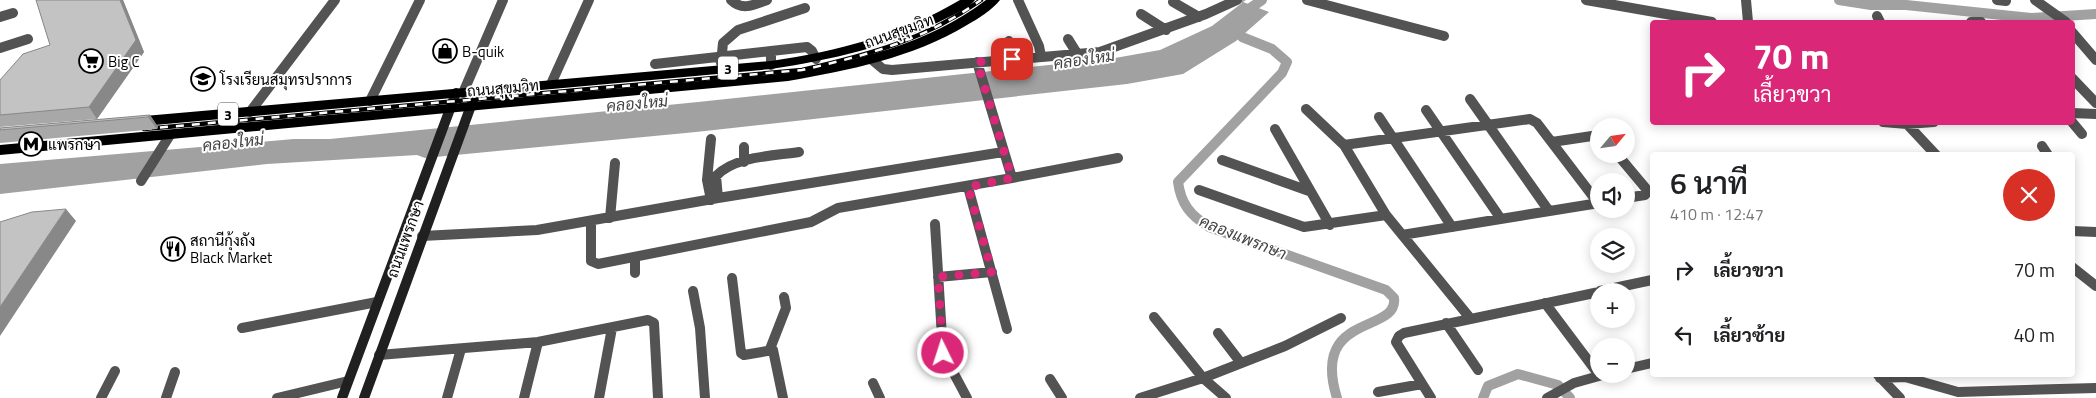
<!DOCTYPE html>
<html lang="th">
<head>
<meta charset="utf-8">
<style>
	:root { --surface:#fff; --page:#f2f2f2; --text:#202124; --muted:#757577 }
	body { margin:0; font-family:"Titillium Web",Sarabun,sans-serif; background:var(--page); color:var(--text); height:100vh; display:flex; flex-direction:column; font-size:19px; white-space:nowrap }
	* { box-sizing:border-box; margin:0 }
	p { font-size:16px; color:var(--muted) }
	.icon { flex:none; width:28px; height:28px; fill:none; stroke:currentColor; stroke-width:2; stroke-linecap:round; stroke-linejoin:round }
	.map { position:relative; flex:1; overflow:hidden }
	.panel { position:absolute; left:1650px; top:152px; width:425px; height:225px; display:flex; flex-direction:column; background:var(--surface); border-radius:5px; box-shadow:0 2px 12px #0003 }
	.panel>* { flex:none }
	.banner { position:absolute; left:1650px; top:20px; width:425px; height:105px; border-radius:5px; box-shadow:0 2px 12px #0003; background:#db2777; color:#fff; overflow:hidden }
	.needle { width:32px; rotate:61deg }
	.buttons { position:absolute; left:1590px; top:118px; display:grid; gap:10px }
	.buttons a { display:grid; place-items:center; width:45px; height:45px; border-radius:50%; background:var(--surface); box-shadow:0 2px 12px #0003; font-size:25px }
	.pin { position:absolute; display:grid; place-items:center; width:42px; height:42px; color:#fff; margin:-21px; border-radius:10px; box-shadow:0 2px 8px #0006 }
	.me { position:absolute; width:55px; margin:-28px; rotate:356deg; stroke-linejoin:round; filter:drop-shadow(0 0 4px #0008) }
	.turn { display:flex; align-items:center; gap:18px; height:105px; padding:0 20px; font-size:22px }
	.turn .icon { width:65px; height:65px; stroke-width:2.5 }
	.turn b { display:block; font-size:35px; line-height:42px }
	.round { display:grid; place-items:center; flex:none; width:52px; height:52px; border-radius:26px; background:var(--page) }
	.headline { display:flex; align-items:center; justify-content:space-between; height:85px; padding:0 20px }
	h1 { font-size:30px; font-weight:600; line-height:38px }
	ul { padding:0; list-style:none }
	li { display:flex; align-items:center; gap:15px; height:65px; padding:0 20px }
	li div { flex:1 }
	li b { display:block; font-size:19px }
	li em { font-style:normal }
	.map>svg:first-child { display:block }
	.water { fill:#a1a1a1 }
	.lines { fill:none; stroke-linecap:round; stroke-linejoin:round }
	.canal { stroke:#a1a1a1; stroke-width:10 }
	.street { stroke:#535353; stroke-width:10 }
	.secondary { stroke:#202020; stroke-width:10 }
	.highway { fill:#000; fill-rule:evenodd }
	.rail-casing { stroke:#000; stroke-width:4.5 }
	.rail { stroke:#fff; stroke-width:2.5; stroke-dasharray:8; stroke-linecap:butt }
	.wall { fill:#a8a8a8 }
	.shaded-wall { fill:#888 }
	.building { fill:#c3c3c3; stroke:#888 }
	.route { stroke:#db2777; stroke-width:9; stroke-dasharray:0 16.2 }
	.labels { text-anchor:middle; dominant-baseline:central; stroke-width:4; stroke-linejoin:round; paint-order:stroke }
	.shield { fill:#fff; stroke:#4c4c4c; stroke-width:1 }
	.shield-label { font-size:14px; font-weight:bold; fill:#000 }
	.street-label { font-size:15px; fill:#000; stroke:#fff }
	.poi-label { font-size:15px; fill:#000; stroke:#fff; text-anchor:start }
	.water-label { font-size:16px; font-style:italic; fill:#424242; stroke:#fff }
</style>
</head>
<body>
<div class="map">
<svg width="2096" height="398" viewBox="0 0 2096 398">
	<rect width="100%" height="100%" fill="#fff"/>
	<!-- water -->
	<path class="water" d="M 1236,0 L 1246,0 L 1243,2 L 1269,12 L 1236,41 L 1183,74 L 1127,84 L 696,132 L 425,158 L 417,155 L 267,164 L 0,194 L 0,164 L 294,139 L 330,139 L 698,102 L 1115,58 L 1160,50 L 1212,26 L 1242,3 Z"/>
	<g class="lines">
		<!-- canal -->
		<path class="canal" d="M 1839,0 L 1871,5 L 1906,5 L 2031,18 L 2096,14
			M 1243,13 L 1262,0
			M 1242,37 L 1272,49 L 1287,62 L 1282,73 L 1178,182 C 1181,204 1190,215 1209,227 L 1386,290 L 1394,298 C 1399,334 1310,312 1337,398
			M 1483,398 L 1488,386 L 1518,374 L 1558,385 L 1570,398"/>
		<!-- street -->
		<path class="street" d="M 731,0 C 742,11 754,5 767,0
			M 1018,0 L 1039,46 L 1041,56
			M 1307,0 L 1444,36
			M 1586,0 L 1712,22
			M 1746,0 L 1748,22
			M 1997,0 L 2006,1
			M 2035,0 L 2066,22
			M 1173,2 L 1199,17
			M 1141,14 L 1166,30
			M 1877,16 L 1880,22
			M 0,17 L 13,13
			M 1971,22 L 1981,22
			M 2072,32 L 2096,60
			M 1068,39 L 1078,55
			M 1009,41 L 1012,59
			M 0,48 L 28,39
			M 771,51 L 807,47 L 812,51 L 816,59
			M 871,59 L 883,69 L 892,70 L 1100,52 L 1206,14 L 1237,0
			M 721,63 L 723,43 L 738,30 L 805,8
			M 655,64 L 771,51 L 771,65
			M 2072,78 L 2096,103
			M 551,84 L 589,0
			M 463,93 L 503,0
			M 1470,99 L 1549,211
			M 370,101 L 420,0
			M 1306,109 L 1344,145 L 1386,215 L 1470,318
			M 1426,110 L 1501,219
			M 250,112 L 335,0
			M 2072,113 L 2096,114
			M 1379,117 L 1452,227
			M 1883,122 L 1907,124 L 1934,122
			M 2072,122 L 2082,134
			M 1907,124 L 1936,155
			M 1275,129 L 1330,225
			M 711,139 L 707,180 L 711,200
			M 1552,142 L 1592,136 L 1599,137
			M 1344,145 L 1530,119 L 1537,123 L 1598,203
			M 2042,146 L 2048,155
			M 744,147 L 744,162
			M 1617,154 L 1648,191 L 1645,195 L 1626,198
			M 1222,160 L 1309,191
			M 1012,178 L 1118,158
			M 141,181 L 170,135
			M 968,187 L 1007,329
			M 1199,190 L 1304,227 L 1386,215
			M 718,198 L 716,176 C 735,156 773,156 799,152
			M 610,218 L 615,163
			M 591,221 L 591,261 L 598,264 L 811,222 L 838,208 L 1012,178 L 977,62
			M 935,224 L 943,353 L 967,398
			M 2072,231 L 2096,232
			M 1402,235 L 1599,203
			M 422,236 L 537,230 L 718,198 L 1003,152
			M 635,257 L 635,273
			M 2072,267 L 2096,286
			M 938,277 L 992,272
			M 732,278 L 741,353 L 744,355 L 773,350 L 783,398
			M 693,291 L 700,328 L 705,398
			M 1600,291 L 1652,280
			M 1545,303 L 1599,375
			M 1154,317 L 1203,378 L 1226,398
			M 1446,323 L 1478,370
			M 242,328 L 377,302
			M 1218,333 L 1241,363
			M 770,349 L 786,308 L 784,297
			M 379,355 L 538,342 L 648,320 L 654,323 L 658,398
			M 1626,369 L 1652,363
			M 1878,375 L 1900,398
			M 1880,378 L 1905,377 L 1958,392 L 2096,388
			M 1050,379 L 1062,398
			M 873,383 L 880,398
			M 1378,392 L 1422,384
			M 101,398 L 115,371
			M 166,398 L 175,372
			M 277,398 L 348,381
			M 447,398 L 461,349
			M 524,398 L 538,342
			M 599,398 L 612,328
			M 1140,398 L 1203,378 L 1285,346 L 1341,318
			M 1431,398 L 1396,342 L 1399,336 L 1404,333 L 1599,292
			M 1547,398 L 1574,383 L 1606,374"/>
		<!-- secondary -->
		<path class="secondary" d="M 342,398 L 456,93
			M 364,398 L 476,92"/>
		<!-- highway -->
		<path class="highway" d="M 960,0 L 975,0 C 968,9 953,15 943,20 C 889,47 830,60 771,69 L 133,127 L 128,125 L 126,122 L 128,119 L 133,117 L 771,61 C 838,51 901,35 960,0 Z
			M 986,0 L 1000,0 C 992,10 978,19 967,25 C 912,58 850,70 788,81 L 0,155 L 0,145 L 788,73 C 859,60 928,44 986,0 Z"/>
		<!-- rail casing -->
		<g class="rail-casing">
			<path id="rail" d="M 144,129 L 802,70 C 868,55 925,40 981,0"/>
		</g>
		<!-- rail -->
		<use href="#rail" class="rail"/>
	</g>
	<!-- wall -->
	<path class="wall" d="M 36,0 L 123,0 L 144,52 L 97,119 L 0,127 L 0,80 L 50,45 Z
		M 150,115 L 158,127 L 157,129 L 0,143 L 0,128 Z"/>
	<!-- shaded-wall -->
	<path class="shaded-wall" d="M 120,0 L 123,0 L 144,52 L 97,119 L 89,107 Z
		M 150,115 L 158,127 L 157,129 L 148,117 Z
		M 66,209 L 76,221 L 0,336 L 0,307 Z"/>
	<!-- building -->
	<path class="building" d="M 36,0 L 120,0 L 136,40 L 89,107 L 0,115 L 0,80 L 23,54 L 50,45 Z
		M 150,115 L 148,117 L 0,130 L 0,128 Z
		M 66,209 L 0,307 L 0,222 L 32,212 Z"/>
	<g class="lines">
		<!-- route -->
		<path class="route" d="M 943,353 L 938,277 L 992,272 L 968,187 L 1012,178 L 977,62 L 1012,59"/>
	</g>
	<!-- icons -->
	<defs>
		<g id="shop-ring" transform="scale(1.25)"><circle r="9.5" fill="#fff" stroke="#000" stroke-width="1.5"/><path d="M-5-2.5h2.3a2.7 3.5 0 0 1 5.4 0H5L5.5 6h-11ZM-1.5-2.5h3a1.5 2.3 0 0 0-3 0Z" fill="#000"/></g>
		<g id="supermarket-ring" transform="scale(1.25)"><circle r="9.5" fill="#fff" stroke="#000" stroke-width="1.5"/><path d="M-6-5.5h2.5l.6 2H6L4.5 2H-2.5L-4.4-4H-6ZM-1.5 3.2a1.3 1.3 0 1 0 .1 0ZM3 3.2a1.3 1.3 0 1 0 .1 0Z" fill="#000"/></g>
		<g id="school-ring" transform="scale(1.25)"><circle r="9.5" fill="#fff" stroke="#000" stroke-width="1.5"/><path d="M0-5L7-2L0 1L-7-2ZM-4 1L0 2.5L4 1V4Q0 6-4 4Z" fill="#000"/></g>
		<g id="metro-ring" transform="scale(1.25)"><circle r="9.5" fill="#fff" stroke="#000" stroke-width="1.5"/><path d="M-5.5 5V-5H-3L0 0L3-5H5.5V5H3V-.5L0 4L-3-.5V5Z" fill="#000"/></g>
		<g id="restaurant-ring" transform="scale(1.25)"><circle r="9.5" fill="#fff" stroke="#000" stroke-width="1.5"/><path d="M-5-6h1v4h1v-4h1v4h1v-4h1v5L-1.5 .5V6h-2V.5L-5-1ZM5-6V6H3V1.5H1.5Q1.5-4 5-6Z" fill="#000"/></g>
	</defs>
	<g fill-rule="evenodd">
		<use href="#shop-ring" x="445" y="51"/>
		<use href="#supermarket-ring" x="91" y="61"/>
		<use href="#school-ring" x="203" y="79"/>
		<use href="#metro-ring" x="31" y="144"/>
		<use href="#restaurant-ring" x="173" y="249"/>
	</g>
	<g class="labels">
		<!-- shield labels -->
		<g class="shield">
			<rect x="718" y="56.5" width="20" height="23" rx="4"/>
			<rect x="218" y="102.5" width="20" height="23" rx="4"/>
		</g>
		<g class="shield-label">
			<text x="728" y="68">3</text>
			<text x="228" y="114">3</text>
		</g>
		<!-- street labels -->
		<g class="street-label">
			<text transform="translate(899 31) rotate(-20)">ถนนสุขุมวิท</text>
			<text transform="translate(503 88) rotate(-5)">ถนนสุขุมวิท</text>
			<text transform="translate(405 239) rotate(-70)">ถนนแพรกษา</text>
		</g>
		<!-- poi labels -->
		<g class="poi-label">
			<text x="462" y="51">B-quik</text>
			<text x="108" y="61">Big C</text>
			<text x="220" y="79">โรงเรียนสมุทรปราการ</text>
			<text x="48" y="144">แพรกษา</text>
			<text x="190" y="240">สถานีกุ้งถัง<tspan x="190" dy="17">Black Market</tspan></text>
		</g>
		<!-- water labels -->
		<g class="water-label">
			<text transform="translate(1084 59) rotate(-8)">คลองใหม่</text>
			<text transform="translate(637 103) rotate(-5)">คลองใหม่</text>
			<text transform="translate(233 142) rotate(-6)">คลองใหม่</text>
			<text transform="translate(1243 237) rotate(22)">คลองแพรกษา</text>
		</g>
	</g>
</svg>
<div class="buttons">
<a><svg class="needle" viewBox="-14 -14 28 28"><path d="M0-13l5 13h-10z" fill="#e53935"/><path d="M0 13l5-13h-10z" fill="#757577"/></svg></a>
<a><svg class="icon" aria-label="sound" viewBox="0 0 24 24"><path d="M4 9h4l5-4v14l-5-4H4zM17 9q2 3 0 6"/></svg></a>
<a><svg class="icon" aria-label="layers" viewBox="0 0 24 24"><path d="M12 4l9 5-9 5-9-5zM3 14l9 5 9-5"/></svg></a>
<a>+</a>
<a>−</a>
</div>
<div class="pin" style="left:1012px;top:59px;background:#d93025"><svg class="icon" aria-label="arrive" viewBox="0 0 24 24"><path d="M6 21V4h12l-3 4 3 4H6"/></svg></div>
<svg class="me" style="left:943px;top:353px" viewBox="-20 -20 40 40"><circle r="17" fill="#db2777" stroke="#fff" stroke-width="3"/><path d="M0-11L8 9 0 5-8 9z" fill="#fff"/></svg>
<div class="banner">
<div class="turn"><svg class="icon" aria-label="right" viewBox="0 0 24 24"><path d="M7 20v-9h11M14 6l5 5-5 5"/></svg><div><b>70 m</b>เลี้ยวขวา</div></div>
</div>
<section class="panel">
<div class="headline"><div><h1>6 นาที</h1><p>410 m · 12:47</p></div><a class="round" style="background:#d93025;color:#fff"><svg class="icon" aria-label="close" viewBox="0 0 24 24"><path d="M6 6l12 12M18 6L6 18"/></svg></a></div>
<ul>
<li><svg class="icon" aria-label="right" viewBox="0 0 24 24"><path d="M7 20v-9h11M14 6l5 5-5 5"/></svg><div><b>เลี้ยวขวา</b></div><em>70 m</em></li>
<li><svg class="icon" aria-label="left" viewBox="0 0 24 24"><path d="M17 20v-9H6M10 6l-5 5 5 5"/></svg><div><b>เลี้ยวซ้าย</b></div><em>40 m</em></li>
</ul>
</section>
</div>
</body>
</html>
